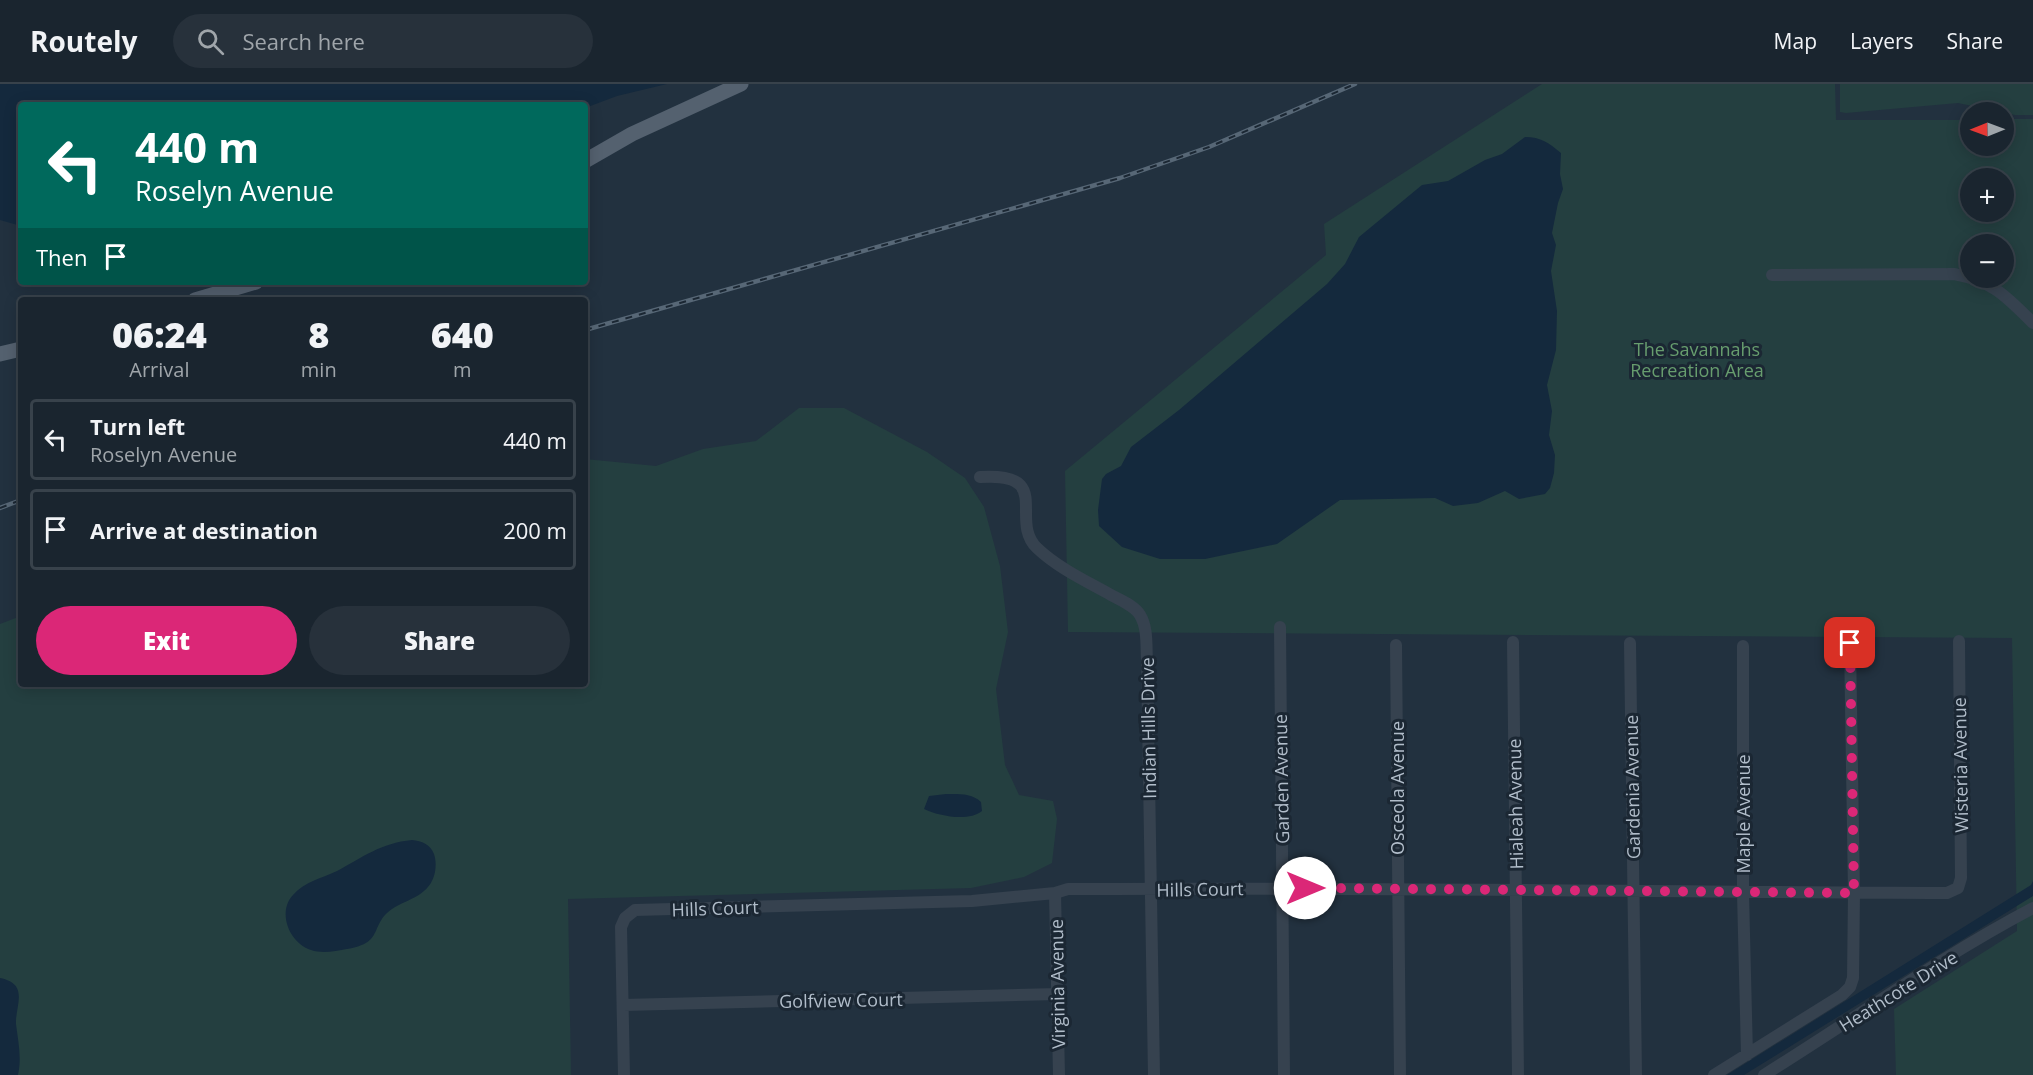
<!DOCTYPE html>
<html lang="en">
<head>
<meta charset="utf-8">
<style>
	:root { --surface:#1a252f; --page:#27313b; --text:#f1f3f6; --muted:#9fa5aa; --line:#38424b; --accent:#db2777 }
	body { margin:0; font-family:"Open Sans",sans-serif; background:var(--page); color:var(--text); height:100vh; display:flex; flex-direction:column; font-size:22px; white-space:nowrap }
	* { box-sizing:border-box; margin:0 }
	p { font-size:20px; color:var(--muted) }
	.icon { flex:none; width:33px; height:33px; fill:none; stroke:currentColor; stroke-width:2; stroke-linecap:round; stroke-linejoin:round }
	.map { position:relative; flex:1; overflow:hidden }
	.details { position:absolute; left:18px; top:213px; width:570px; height:390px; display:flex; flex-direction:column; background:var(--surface); border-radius:6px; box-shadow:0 3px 15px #0003,0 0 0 2px var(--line) }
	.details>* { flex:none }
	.hud { position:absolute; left:18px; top:18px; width:570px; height:183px; border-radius:6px; box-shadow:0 3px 15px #0003,0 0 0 2px var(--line); background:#00695c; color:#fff; overflow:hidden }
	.needle { width:39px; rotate:269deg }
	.fabs { position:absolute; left:1960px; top:18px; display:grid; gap:12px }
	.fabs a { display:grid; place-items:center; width:54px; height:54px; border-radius:50%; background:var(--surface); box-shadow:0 3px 15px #0003,0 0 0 2px var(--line); font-size:30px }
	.pin { position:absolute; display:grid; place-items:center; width:51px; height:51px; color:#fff; margin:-26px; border-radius:12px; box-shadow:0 3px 9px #0006 }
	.me { position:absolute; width:66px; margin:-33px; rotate:90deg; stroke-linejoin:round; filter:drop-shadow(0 0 4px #0008) }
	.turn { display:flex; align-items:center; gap:21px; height:126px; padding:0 18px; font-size:27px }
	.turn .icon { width:78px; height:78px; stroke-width:2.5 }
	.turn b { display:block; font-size:42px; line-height:51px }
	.then { display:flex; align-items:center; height:57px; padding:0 18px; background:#0003; gap:12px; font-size:22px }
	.eta { display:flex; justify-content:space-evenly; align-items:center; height:102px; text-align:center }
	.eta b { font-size:36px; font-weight:800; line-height:42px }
	.primary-button { display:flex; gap:12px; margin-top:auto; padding:12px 18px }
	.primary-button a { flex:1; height:69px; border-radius:36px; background:var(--accent); color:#fff; font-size:24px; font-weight:800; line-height:69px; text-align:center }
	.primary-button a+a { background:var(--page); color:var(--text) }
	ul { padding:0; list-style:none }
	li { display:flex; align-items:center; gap:18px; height:81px; margin:0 12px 9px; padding:0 6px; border:3px solid var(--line); border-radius:6px }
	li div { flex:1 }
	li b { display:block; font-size:22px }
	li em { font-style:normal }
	header { display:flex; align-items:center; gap:36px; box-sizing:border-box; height:84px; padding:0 30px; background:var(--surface); border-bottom:2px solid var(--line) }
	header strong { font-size:28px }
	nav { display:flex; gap:33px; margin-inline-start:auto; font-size:21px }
	.search { width:420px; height:54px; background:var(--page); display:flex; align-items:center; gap:15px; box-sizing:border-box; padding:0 21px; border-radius:33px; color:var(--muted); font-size:22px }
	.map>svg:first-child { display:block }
	.green { fill:#243f40; fill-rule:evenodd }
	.water { fill:#14293d }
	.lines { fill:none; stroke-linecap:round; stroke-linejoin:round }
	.minor { stroke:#36424f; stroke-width:12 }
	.major { stroke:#54616f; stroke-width:15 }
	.rail-casing { stroke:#576776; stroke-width:4.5 }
	.rail { stroke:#1b2733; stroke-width:2; stroke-dasharray:7; stroke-linecap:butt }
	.route { stroke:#db2777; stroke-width:10; stroke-dasharray:0 18 }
	.labels { text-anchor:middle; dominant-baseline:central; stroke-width:6; stroke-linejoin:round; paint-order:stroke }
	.park-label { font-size:18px; fill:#679d6e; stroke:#1b2733 }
	.street-label { font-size:18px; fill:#b1bdca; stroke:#1b2733 }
</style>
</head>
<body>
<header>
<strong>Routely</strong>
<div class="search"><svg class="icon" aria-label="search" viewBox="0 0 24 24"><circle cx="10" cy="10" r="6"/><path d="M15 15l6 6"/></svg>Search here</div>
<nav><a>Map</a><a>Layers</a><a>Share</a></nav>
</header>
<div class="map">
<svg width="2033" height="991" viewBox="0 0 2033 991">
	<rect width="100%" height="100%" fill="#22313f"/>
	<!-- green -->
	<path class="green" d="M 1542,0 L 1835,0 L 1836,36 L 1971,36 L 1971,62 L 2004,62 L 2004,35 L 2033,35 L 2033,991 L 1896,991 L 1894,925 L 2017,847 L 2012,554 L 1068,548 L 1065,387 L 1326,171 L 1324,140 ZM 1971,94 L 2004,94 L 2004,128 L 1971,128 ZM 1971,160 L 2004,160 L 2004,194 L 1971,194 Z
		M 1840,0 L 2033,0 L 2033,31 L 2015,31 L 1958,19 L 1846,29 L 1840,28 Z
		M 799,324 L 844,324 L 927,368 L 965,394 L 984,423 L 1000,482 L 1008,548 L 996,605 L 1005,681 L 1019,711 L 1053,717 L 1057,735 L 1052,779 L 1024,793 L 971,804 L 568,815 L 571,991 L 0,991 L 0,540 L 21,532 L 21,600 L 585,600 L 585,375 L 656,382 L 703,365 L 756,357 Z"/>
	<!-- water -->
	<path class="water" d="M 0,0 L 667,0 L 617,12 L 585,24 L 585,21 L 21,21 L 21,142 L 0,136 Z
		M 1525,53 C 1541,53 1549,59 1561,69 L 1560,90 L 1563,105 L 1558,119 L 1552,149 L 1556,161 L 1551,187 L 1557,227 L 1556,266 L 1547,301 L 1552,327 L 1549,351 L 1555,371 L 1554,389 L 1550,404 L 1545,410 L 1519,415 L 1505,407 L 1478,419 L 1453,422 L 1435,414 L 1340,416 L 1277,460 L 1205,475 L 1160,475 L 1122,463 L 1099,442 L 1098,426 L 1102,395 L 1106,390 L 1121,382 L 1131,363 L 1179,326 L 1327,200 L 1345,180 L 1359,153 L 1422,101 L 1448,97 L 1485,76 L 1502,70 Z
		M 946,710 C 958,710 972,709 981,718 L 982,727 C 969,738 938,732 924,725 L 929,712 Z
		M 412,756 C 422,757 430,760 434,770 C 436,776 436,782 435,788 C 430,812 409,814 392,825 C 369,841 385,859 347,865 C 336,867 322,870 311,866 C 289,859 277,828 293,811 C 304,798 322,794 337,787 C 363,773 381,759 412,756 Z
		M 2033,797 L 2033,812 L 1744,991 L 1727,991 L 2031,801 Z
		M 0,894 C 30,900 15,922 16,940 C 18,957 22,973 18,991 L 0,991 Z"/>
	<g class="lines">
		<!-- minor -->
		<path class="minor" d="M 1772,191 L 1954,190 C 1993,197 2006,212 2033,239
			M 980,393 C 1055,388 1008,436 1037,464 C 1058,484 1086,497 1111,511 C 1120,516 1135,522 1140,531 C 1148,544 1146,562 1147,576 L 1154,991
			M 1280,543 L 1284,991
			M 1513,558 L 1518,991
			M 1630,559 L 1636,991
			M 1396,561 L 1400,991
			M 1743,562 L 1743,809 L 1747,971
			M 1055,809 L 1059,991
			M 623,921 L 1058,910
			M 624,991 L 621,843 L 625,834 L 635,826 L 972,817 L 1055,809 L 1068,805 C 1361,803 1654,808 1947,809 L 1958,804 L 1961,794 L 1959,557
			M 1714,991 L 1842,911 L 1850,903 L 1853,894 L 1854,809 L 1850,559
			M 1764,991 C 1854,935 1940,873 2033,824"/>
		<!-- major -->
		<path class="major" d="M 585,77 L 632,50 L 741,0
			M 195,216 L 256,198
			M 0,270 L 21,265"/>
		<!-- rail casing -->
		<g class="rail-casing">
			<path id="rail" d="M 585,246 L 1120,94 L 1209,63 L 1355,0
				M 0,424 L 21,416"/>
		</g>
		<!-- rail -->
		<use href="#rail" class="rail"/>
	</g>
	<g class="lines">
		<!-- route -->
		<path class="route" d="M 1305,804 L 1854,809 L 1850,559"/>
	</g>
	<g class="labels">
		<!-- park labels -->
		<g class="park-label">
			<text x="1697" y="265">The Savannahs<tspan x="1697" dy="21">Recreation Area</tspan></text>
		</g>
		<!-- street labels -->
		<g class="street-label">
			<text transform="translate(1148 644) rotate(-91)">Indian Hills Drive</text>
			<text transform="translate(1960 681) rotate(-91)">Wisteria Avenue</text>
			<text transform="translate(1281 695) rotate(-91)">Garden Avenue</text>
			<text transform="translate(1632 703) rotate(-91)">Gardenia Avenue</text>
			<text transform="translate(1397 704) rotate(-90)">Osceola Avenue</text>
			<text transform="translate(1515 720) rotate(-91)">Hialeah Avenue</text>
			<text transform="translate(1743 730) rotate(-90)">Maple Avenue</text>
			<text transform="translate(1200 805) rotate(-1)">Hills Court</text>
			<text transform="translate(715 824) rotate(-2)">Hills Court</text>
			<text transform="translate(1057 900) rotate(-91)">Virginia Avenue</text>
			<text transform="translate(1898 907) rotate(-32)">Heathcote Drive</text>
			<text transform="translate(841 916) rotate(-1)">Golfview Court</text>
		</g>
	</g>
</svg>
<div class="fabs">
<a><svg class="needle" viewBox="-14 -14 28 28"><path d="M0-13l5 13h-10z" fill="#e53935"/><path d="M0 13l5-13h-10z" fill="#9fa5aa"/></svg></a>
<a>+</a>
<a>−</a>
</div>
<div class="pin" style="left:1850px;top:559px;background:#d93025"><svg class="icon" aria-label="arrive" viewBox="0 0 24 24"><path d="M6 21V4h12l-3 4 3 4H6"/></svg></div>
<svg class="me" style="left:1305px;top:804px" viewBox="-20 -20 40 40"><circle r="19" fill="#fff"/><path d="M0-13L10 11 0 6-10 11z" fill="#db2777"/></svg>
<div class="hud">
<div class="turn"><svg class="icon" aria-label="left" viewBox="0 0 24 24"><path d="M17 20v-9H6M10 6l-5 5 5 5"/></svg><div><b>440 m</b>Roselyn Avenue</div></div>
<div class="then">Then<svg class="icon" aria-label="arrive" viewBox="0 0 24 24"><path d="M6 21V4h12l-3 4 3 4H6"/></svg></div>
</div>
<section class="details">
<div class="eta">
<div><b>06:24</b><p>Arrival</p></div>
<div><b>8</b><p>min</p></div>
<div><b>640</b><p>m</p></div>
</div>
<ul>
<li><svg class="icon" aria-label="left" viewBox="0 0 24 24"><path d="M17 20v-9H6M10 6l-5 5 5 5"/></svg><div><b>Turn left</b><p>Roselyn Avenue</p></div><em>440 m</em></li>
<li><svg class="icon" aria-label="arrive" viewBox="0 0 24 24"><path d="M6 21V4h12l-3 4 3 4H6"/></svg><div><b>Arrive at destination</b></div><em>200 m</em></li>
</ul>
<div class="primary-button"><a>Exit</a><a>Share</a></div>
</section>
</div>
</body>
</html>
